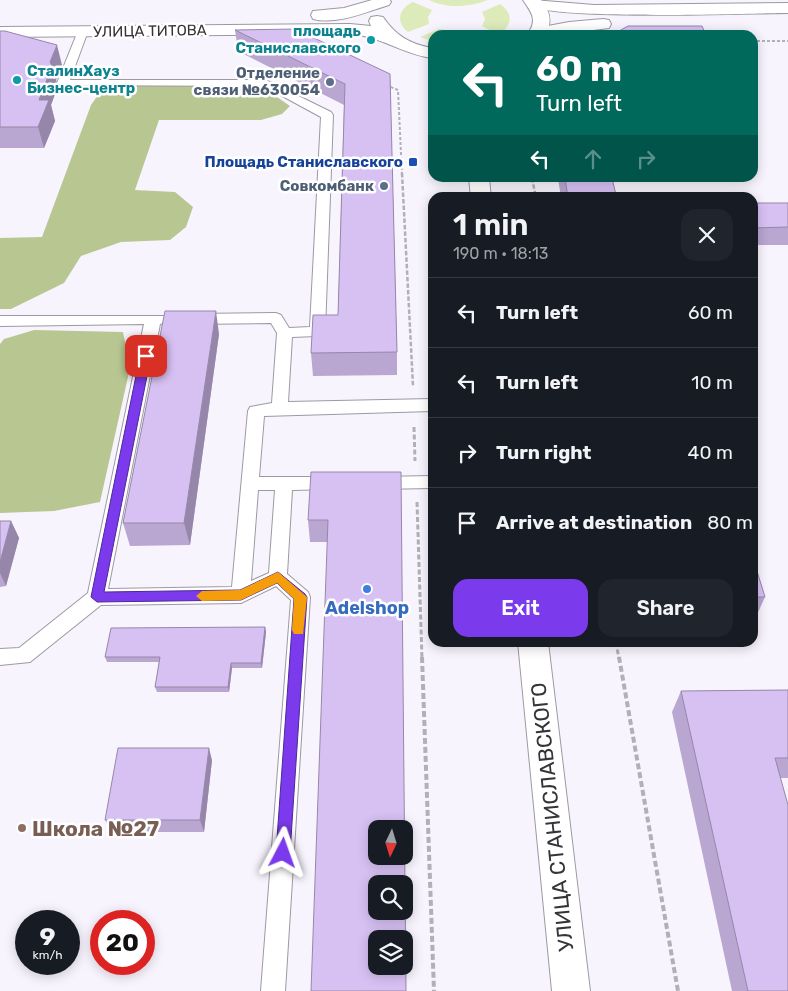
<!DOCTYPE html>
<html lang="en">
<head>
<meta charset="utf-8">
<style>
	:root { --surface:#171b24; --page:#20242c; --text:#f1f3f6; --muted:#9ea1a6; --line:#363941; --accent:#7c3aed }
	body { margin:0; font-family:Rubik,sans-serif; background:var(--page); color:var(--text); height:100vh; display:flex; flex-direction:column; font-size:19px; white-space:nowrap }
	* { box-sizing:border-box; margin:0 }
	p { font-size:16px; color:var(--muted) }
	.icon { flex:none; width:28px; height:28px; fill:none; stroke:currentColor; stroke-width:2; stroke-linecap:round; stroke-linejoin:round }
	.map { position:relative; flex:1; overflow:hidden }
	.panel { position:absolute; left:428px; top:192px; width:330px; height:455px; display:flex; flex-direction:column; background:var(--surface); border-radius:15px; box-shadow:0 2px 12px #0003 }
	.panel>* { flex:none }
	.hud { position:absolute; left:428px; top:30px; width:330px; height:152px; border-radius:15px; box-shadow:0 2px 12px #0003; background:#00695c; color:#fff; overflow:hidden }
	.needle { width:32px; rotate:184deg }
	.tools { position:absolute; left:368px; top:820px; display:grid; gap:10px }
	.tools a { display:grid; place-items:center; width:45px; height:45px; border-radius:10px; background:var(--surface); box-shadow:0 2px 12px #0003; font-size:25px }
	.speed { position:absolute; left:15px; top:910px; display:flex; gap:10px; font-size:25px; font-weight:700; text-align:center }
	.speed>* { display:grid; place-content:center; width:65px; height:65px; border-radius:50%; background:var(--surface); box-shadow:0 2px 12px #0003; line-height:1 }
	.speed small { font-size:12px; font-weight:400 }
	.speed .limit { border:8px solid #d22; background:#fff; color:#111 }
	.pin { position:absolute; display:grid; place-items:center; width:42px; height:42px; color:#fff; margin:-21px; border-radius:10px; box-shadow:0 2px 8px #0006 }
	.me { position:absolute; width:55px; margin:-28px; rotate:4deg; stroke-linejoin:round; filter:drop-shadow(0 0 4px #0008) }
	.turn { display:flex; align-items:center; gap:18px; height:105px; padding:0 25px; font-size:22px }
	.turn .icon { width:65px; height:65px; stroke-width:2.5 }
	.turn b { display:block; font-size:35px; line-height:42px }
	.lanes { display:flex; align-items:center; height:48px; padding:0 25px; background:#0003; justify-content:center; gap:25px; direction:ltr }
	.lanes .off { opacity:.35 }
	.round { display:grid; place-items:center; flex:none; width:52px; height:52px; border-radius:15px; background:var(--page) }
	.overview { display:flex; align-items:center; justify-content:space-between; height:85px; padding:0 25px }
	h1 { font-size:30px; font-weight:600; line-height:38px }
	.primary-button { display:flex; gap:10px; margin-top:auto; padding:10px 25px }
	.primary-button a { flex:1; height:58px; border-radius:15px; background:var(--accent); color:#fff; font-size:20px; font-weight:600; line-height:58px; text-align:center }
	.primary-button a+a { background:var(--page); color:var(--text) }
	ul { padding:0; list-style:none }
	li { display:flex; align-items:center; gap:15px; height:70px; padding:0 25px; border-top:1px solid var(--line) }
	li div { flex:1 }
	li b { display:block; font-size:19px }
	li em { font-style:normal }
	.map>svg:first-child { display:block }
	.green { fill:#ddebbb }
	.forest { fill:#b8c792 }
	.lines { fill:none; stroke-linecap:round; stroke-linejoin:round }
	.service-casing { stroke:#9d99a2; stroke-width:2 }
	.secondary-casing { stroke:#9d99a2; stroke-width:2 }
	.primary-casing { stroke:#9d99a2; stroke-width:2 }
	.path-far3 { stroke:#b2afb6; stroke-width:2; stroke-dasharray:3 2; stroke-linecap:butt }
	.path-far2 { stroke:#b2afb6; stroke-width:2.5; stroke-dasharray:4.5 2; stroke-linecap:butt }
	.path-far1 { stroke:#b2afb6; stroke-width:3; stroke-dasharray:5 2.5; stroke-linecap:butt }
	.path { stroke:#b2afb6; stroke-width:4; stroke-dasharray:6 3; stroke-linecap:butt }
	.service { fill:#fff; fill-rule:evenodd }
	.secondary { fill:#fff; fill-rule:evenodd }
	.primary { fill:#fff; fill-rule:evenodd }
	.wall { fill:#b9a6d1 }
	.shaded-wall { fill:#9687aa }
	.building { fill:#d7c1f3; stroke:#9687aa; fill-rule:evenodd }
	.route { fill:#7c3aed; stroke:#51269a }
	.slow { fill:#f59e0b }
	.culture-dot { fill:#0f9aa8; stroke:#fff; stroke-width:2 }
	.service-dot { fill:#5c6f8a; stroke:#fff; stroke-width:2 }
	.transit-dot { fill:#1a4fb4; stroke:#fff; stroke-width:2 }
	.shop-dot { fill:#3f7fe0; stroke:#fff; stroke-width:2 }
	.education-dot { fill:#8d6e63; stroke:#fff; stroke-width:2 }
	.labels { text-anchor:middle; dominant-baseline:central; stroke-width:5; stroke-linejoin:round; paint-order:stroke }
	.far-street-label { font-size:15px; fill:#363438; stroke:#fff }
	.far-culture-label { font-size:15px; font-weight:bold; fill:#0d838f; stroke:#fff; text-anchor:end }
	.far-service-label { font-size:15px; font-weight:bold; fill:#4e5e75; stroke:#fff; text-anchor:end }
	.far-transit-label { font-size:15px; font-weight:bold; fill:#164399; stroke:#fff; text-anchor:end }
	.shop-label { font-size:18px; font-weight:bold; fill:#366cbe; stroke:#fff }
	.near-street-label { font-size:21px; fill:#363438; stroke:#fff }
	.near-education-label { font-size:21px; font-weight:bold; fill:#785e54; stroke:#fff; text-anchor:start }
</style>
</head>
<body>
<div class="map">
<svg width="788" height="991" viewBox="0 0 788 991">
	<rect width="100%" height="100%" fill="#f8f4fd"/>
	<!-- green -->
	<path class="green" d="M 429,0 L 488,0 C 470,7 447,9 429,0 Z
		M 413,2 L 432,10 L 428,17 L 429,24 L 408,32 C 395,22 399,8 413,2 Z
		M 500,4 C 514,14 512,25 499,35 L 482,26 L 485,19 L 482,12 Z
		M 439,29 C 454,33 468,28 480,35 L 432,35 L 432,41 L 420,37 Z"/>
	<!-- forest -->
	<path class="forest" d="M 113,86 L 261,86 L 290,106 L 282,114 L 261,120 L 159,120 L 135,190 L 175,192 L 193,207 L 186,227 L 170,240 L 121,242 L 81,256 L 64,283 L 11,309 L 0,309 L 0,238 L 42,237 L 91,105 L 98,95 Z
		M 34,330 L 123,332 L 130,368 L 100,502 L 54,511 L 0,513 L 0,344 L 4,339 Z"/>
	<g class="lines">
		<!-- service casing -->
		<g class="service-casing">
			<path id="service" d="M 83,28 L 88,31 L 70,80 L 266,80 L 331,112 L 333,115 L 325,331 L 317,336 L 292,337 L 288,402 L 432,399 L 432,411 L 264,416 L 259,477 L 335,477 L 341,478 L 344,483 L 341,488 L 335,489 L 292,490 L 287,574 L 308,592 L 310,597 L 285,991 L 261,991 L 291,600 L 276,586 L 241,603 L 101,605 L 30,662 L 0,665 L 0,649 L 19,648 L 88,593 L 144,324 L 0,326 L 0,316 L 168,316 L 170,319 L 168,322 L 160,324 L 108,589 L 232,587 L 248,411 L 250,407 L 272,403 L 277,333 L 271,323 L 194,324 L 187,319 L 194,314 L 276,313 L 281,315 L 289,328 L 310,327 L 321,117 L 264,86 L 59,85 L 57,83 L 78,31 ZM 258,490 L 275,490 L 269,573 L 251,581 Z
				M 432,476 L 432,488 L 378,489 L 372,488 L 369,483 L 372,478 L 378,477 Z"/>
		</g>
		<!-- secondary casing -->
		<g class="secondary-casing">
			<path id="secondary" d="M 533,0 L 594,5 L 788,3 L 788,13 C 755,13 541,21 529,4 Z
				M 603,19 L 609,20 L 611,24 L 609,28 L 554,35 L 531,35 L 529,33 L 532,29 L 569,22 Z"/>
		</g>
		<!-- primary casing -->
		<g class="primary-casing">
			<path id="primary" d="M 372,0 L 390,0 L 391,2 L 389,5 C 366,12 337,25 313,19 L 311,15 L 313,11 L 344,8 Z
				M 523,0 L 541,0 C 550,11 553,22 545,35 L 527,35 C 538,20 532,13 523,0 Z
				M 377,16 L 383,17 C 396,36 410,44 432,48 L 432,58 C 402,54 381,36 350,34 L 0,37 L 0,27 L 350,24 L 371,26 L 369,21 L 371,17 Z
				M 469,178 L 489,178 L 491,198 L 471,198 Z
				M 518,642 L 548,642 L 590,991 L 552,991 Z"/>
		</g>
		<!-- path-far3 -->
		<path class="path-far3" d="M 752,41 L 788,41
			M 386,85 L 398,90 L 402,175"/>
		<!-- path-far2 -->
		<path class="path-far2" d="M 402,173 L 413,386
			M 532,178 L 536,198"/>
		<!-- path-far1 -->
		<path class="path-far1" d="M 414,427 L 415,461
			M 417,502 L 422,659
			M 616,642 L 619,659"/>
		<!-- path -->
		<path class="path" d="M 422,657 L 434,991
			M 619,657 L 678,991"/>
		<!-- service -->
		<use href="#service" class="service"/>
		<!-- secondary -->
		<use href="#secondary" class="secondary"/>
		<!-- primary -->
		<use href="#primary" class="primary"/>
	</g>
	<!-- wall -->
	<path class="wall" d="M 235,30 L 390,74 L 397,352 L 397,375 L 313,376 L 311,353 L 338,315 L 344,105 L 238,51 Z
		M 0,31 L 62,65 L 56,80 L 58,86 L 51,105 L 55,121 L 44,148 L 0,148 Z
		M 558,178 L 612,178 L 616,195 L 650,198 L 561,198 Z
		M 752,203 L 788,203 L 788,245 L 752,245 Z
		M 219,334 L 190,545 L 130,546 L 123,523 Z
		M 401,472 L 328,542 L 310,542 L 308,520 Z
		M 0,521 L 11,521 L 19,538 L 6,586 L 0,587 Z
		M 752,555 L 765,597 L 755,619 L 752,619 Z
		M 265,627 L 266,632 L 262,668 L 232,668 L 229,692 L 157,692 L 155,687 L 159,662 L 107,662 L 105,657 Z
		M 788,690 L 788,778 L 780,778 L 788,991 L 732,991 L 672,712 L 681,691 Z
		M 212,760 L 204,832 L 111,832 L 105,820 Z"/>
	<!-- shaded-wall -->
	<path class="shaded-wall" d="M 57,45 L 62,65 L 56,80 L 58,86 L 51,105 L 55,121 L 44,148 L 38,127 L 39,100 L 50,62 Z
		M 216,311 L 219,334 L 190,545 L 184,523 Z
		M 11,521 L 19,538 L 6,586 L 0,573 L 0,562 Z
		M 265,627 L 266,632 L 262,668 L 261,663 Z
		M 231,663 L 232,668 L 229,692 L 228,687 Z
		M 209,748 L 212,760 L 204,832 L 200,820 Z"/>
	<!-- building -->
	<path class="building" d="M 628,26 L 702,26 L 706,35 L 612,35 Z
		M 295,29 L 390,74 L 397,352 L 311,353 L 313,315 L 338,315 L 345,84 L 235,30 Z
		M 0,31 L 5,31 L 57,45 L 50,62 L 52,66 L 39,100 L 49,100 L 38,127 L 0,127 Z
		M 565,178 L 612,178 L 616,195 L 649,195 L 650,198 L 568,198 Z
		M 752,203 L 788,203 L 788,227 L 752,228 Z
		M 165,311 L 216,311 L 184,523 L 123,523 Z
		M 311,472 L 401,472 L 406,991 L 311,991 L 328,520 L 308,520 ZM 376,829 L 404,829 L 404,856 L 376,856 ZM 376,884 L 404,884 L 404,911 L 376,911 ZM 376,939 L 404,939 L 404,966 L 376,966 Z
		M 0,521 L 11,521 L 0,562 Z
		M 752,555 L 765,597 L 752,597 Z
		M 265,627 L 261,663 L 231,663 L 228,687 L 155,687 L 160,657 L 105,657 L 111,628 Z
		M 788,690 L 788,758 L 775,758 L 788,805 L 788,991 L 748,991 L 681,691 Z
		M 118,748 L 209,748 L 200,820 L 105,820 Z"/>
	<!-- route -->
	<path class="route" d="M 146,353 L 151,356 L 104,592 L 240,590 L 278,572 L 305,594 L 307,597 L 290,853 L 288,858 L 283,860 L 278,858 L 276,853 L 294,599 L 277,583 L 241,600 L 97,602 L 91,597 L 140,356 Z"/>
	<!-- slow -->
	<path class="slow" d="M 278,572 L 307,597 L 303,634 L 294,634 L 292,630 L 294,599 L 277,583 L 241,600 L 202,601 L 196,596 L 202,591 L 240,590 Z"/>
	<!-- markers -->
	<g class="culture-dot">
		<circle cx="371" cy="40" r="5"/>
		<circle cx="17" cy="80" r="5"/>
	</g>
	<g class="service-dot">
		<circle cx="330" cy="82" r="5"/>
		<circle cx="384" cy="186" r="5"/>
	</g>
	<rect class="transit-dot" x="408" y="157" width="10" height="10" rx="2.5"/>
	<circle class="shop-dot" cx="367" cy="589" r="5"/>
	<circle class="education-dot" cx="22" cy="828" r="5"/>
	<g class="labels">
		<!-- far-street labels -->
		<g class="far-street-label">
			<text transform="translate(150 31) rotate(-1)">УЛИЦА ТИТОВА</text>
		</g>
		<!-- far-culture labels -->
		<g class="far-culture-label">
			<text x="361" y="31">площадь<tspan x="361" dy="17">Станиславского</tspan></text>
			<text x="27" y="71" text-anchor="start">СталинХауз<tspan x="27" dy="17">Бизнес-центр</tspan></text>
		</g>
		<!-- far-service labels -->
		<g class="far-service-label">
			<text x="320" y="73">Отделение<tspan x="320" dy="17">связи №630054</tspan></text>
			<text x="374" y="186">Совкомбанк</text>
		</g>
		<!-- far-transit labels -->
		<g class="far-transit-label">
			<text x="403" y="162">Площадь Станиславского</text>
		</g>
		<!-- shop labels -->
		<g class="shop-label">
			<text x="367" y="608">Adelshop</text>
		</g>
		<!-- near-street labels -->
		<g class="near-street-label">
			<text transform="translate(552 817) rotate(-96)">УЛИЦА СТАНИСЛАВСКОГО</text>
		</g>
		<!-- near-education labels -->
		<g class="near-education-label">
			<text x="32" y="828">Школа №27</text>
		</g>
	</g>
</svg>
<div class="tools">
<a><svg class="needle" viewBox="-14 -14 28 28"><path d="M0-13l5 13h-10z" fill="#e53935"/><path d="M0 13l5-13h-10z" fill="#9ea1a6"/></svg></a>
<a><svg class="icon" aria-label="search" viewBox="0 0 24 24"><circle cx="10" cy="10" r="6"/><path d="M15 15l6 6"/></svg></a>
<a><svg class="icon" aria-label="layers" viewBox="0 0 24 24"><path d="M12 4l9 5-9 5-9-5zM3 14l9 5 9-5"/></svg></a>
</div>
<div class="speed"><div>9<small>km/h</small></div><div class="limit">20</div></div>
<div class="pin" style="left:146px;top:356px;background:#d93025"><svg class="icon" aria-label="arrive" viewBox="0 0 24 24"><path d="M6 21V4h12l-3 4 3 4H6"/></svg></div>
<svg class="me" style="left:283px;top:853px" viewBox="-20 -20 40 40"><path d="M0-17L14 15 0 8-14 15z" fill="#7c3aed" stroke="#fff" stroke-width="4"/></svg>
<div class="hud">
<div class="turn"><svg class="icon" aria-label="left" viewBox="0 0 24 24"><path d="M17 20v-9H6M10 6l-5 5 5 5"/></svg><div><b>60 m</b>Turn left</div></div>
<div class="lanes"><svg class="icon" aria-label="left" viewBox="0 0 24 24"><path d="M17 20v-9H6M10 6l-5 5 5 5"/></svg><svg class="icon off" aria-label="ahead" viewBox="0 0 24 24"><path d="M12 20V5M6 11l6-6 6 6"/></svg><svg class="icon off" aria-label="right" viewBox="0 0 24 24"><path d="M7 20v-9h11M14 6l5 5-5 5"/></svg></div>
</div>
<section class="panel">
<div class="overview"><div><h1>1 min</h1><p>190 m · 18:13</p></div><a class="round"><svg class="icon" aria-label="close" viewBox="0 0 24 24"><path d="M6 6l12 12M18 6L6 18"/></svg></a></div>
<ul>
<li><svg class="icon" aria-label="left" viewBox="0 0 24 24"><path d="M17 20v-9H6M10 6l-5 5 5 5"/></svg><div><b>Turn left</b></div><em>60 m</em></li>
<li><svg class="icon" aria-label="left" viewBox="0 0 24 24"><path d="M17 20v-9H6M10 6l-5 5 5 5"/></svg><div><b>Turn left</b></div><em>10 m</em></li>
<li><svg class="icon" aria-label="right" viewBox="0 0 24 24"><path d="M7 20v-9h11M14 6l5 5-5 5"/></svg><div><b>Turn right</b></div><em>40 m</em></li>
<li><svg class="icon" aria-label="arrive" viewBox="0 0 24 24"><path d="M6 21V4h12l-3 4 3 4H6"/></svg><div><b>Arrive at destination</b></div><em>80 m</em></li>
</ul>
<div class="primary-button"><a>Exit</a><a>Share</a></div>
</section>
</div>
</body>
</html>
